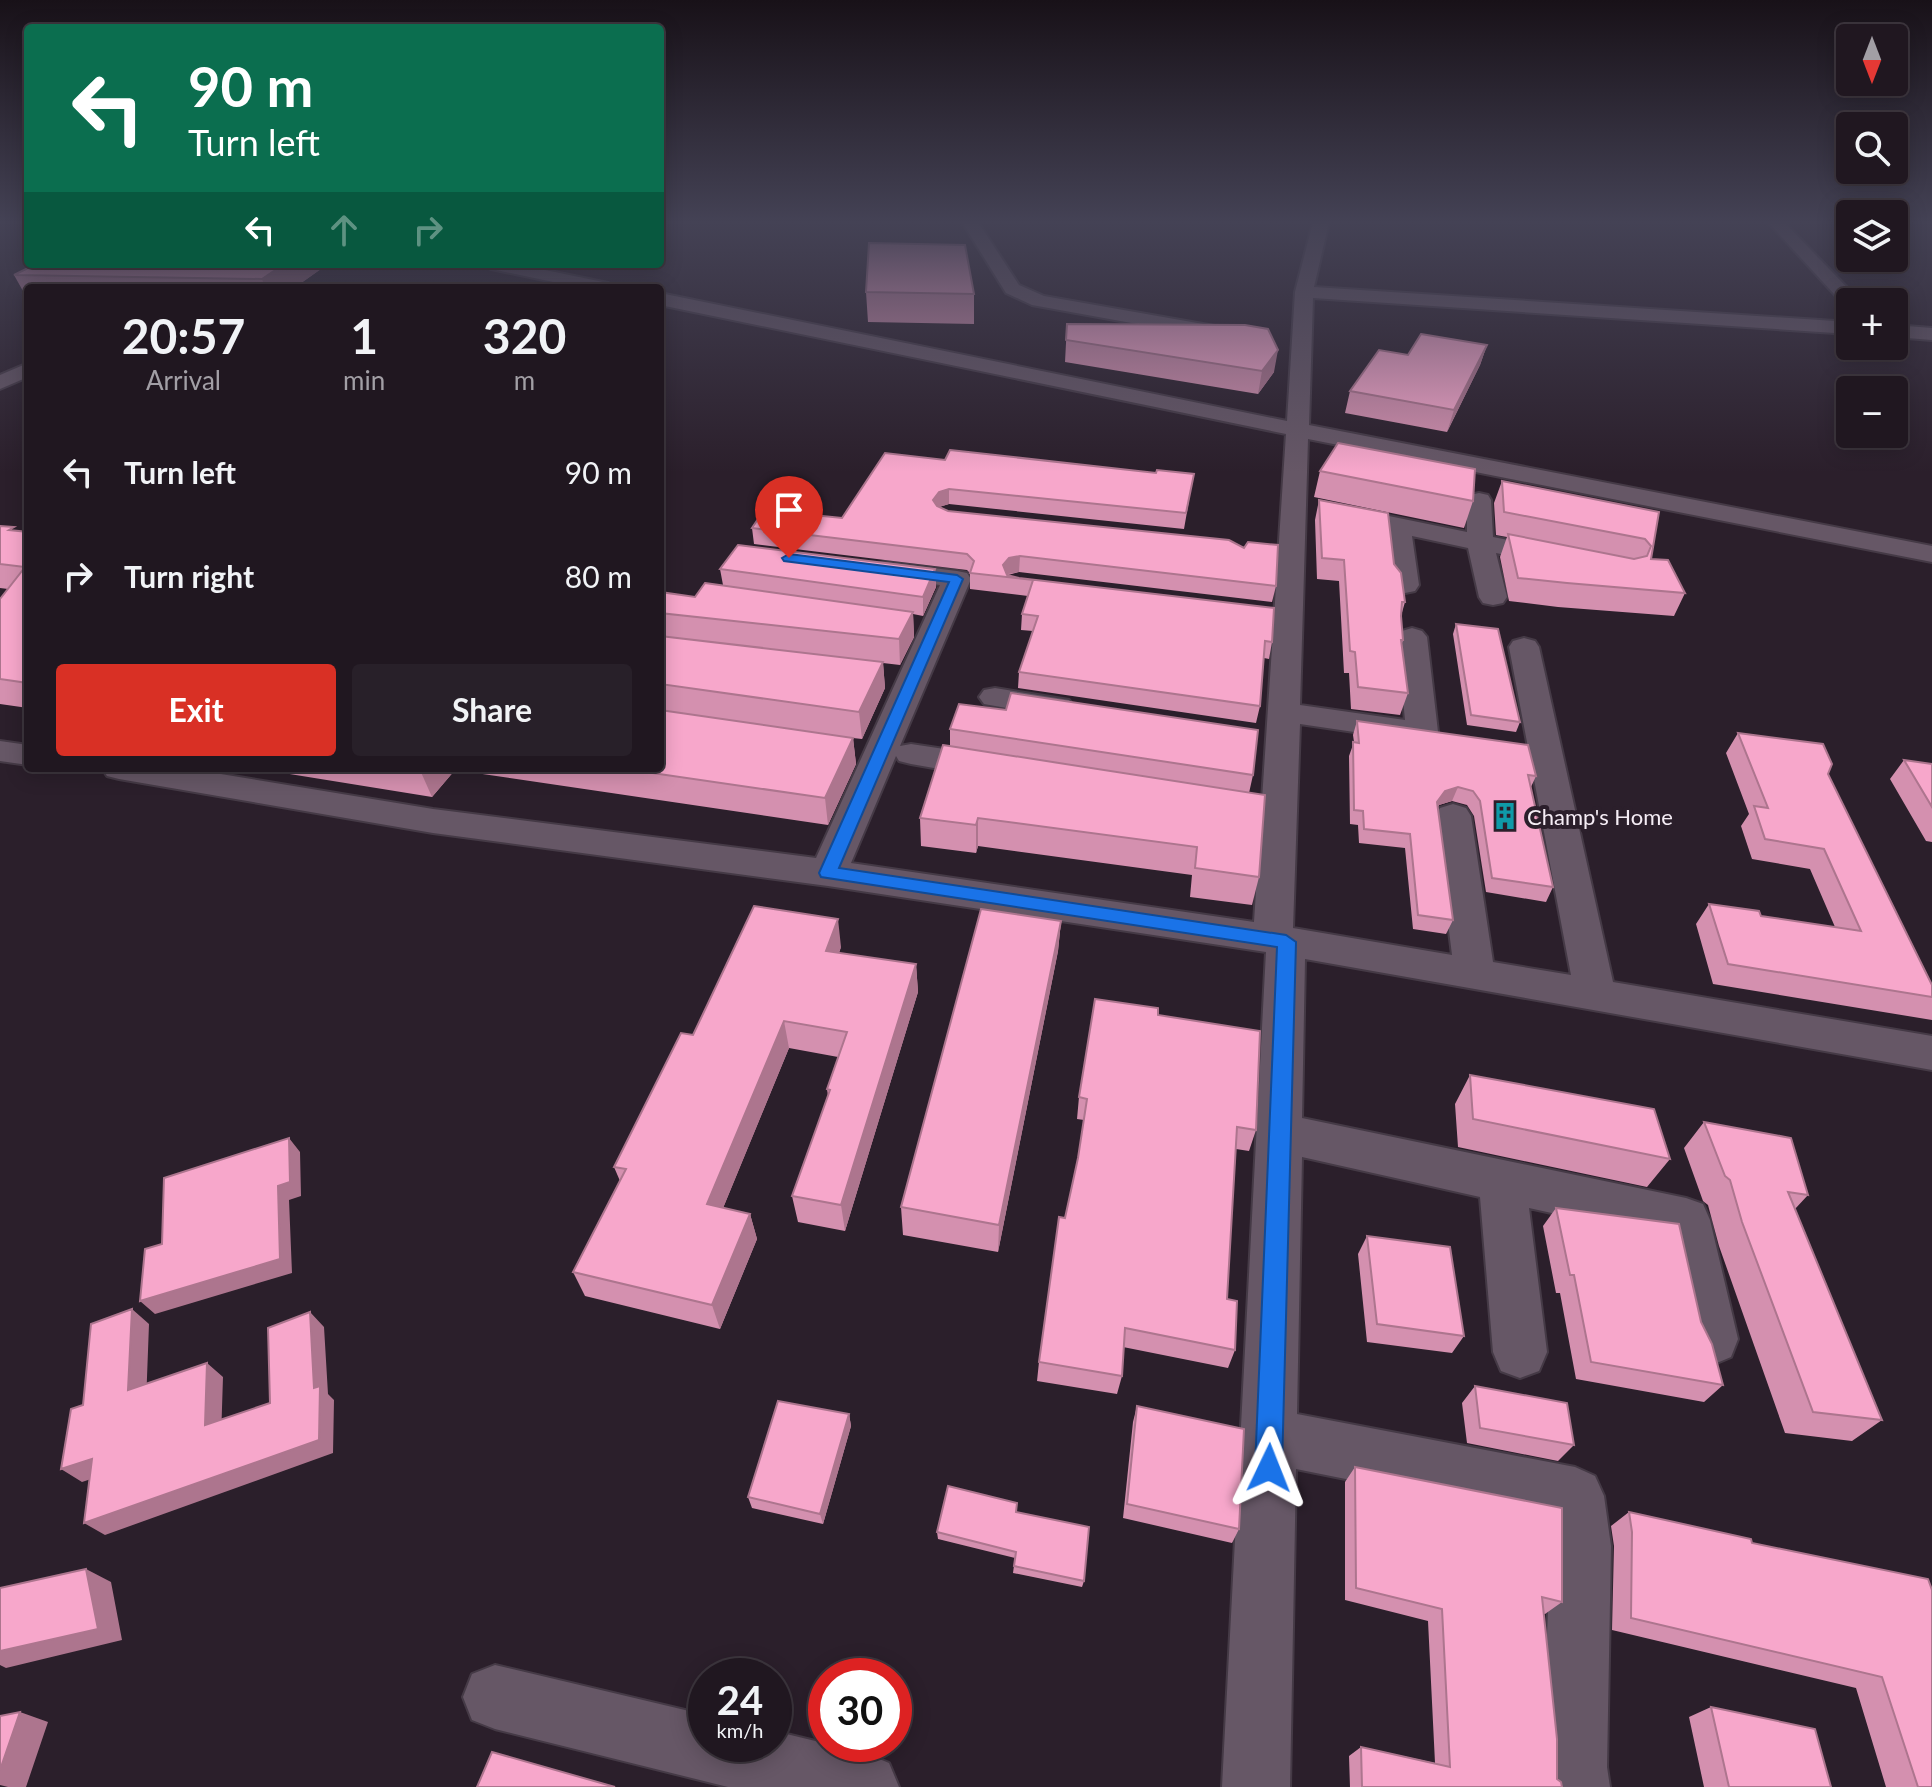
<!DOCTYPE html>
<html lang="en">
<head>
<meta charset="utf-8">
<style>
	:root { --surface:#201720; --page:#282029; --text:#f1f3f6; --muted:#a29fa5; --line:#3d363e; --accent:#d93025 }
	body { margin:0; font-family:Lato,sans-serif; background:var(--page); color:var(--text); height:100vh; display:flex; flex-direction:column; font-size:30px; white-space:nowrap }
	* { box-sizing:border-box; margin:0 }
	p { font-size:26px; color:var(--muted) }
	.icon { flex:none; width:44px; height:44px; fill:none; stroke:currentColor; stroke-width:2; stroke-linecap:round; stroke-linejoin:round }
	.map { position:relative; flex:1; overflow:hidden }
	.sheet { position:absolute; left:24px; top:284px; width:640px; height:488px; display:flex; flex-direction:column; background:var(--surface); border-radius:8px; box-shadow:0 4px 20px #0003,0 0 0 2px var(--line) }
	.sheet>* { flex:none }
	.top-card { position:absolute; left:24px; top:24px; width:640px; height:244px; border-radius:8px; box-shadow:0 4px 20px #0003,0 0 0 2px var(--line); background:#0b6e4f; color:#fff; overflow:hidden }
	.needle { width:52px; rotate:180deg }
	.controls { position:absolute; left:1836px; top:24px; display:grid; gap:16px }
	.controls a { display:grid; place-items:center; width:72px; height:72px; border-radius:8px; background:var(--surface); box-shadow:0 4px 20px #0003,0 0 0 2px var(--line); font-size:40px }
	.speed { position:absolute; left:688px; top:1658px; display:flex; gap:16px; font-size:40px; font-weight:700; text-align:center }
	.speed>* { display:grid; place-content:center; width:104px; height:104px; border-radius:50%; background:var(--surface); box-shadow:0 4px 20px #0003,0 0 0 2px var(--line); line-height:1 }
	.speed small { font-size:20px; font-weight:400 }
	.speed .limit { border:12px solid #d22; background:#fff; color:#111 }
	.pin { position:absolute; display:grid; place-items:center; width:68px; height:68px; color:#fff; margin:-82px -34px; border-radius:50% 50% 50% 0; rotate:-45deg; box-shadow:0 0 8px #0007 }
	.pin .icon { rotate:45deg }
	.me { position:absolute; width:88px; margin:-44px; rotate:2deg; stroke-linejoin:round; filter:drop-shadow(0 0 6px #0008) }
	.turn { display:flex; align-items:center; gap:28px; height:168px; padding:0 32px; font-size:36px }
	.turn .icon { width:104px; height:104px; stroke-width:2.5 }
	.turn b { display:block; font-size:56px; line-height:68px }
	.lanes { display:flex; align-items:center; height:76px; padding:0 32px; background:#0003; justify-content:center; gap:40px; direction:ltr }
	.lanes .off { opacity:.35 }
	.eta { display:flex; justify-content:space-evenly; align-items:center; height:136px; text-align:center }
	.eta b { font-size:48px; font-weight:700; line-height:56px }
	.cta { display:flex; gap:16px; margin-top:auto; padding:16px 32px }
	.cta a { flex:1; height:92px; border-radius:8px; background:var(--accent); color:#fff; font-size:32px; font-weight:700; line-height:92px; text-align:center }
	.cta a+a { background:var(--page); color:var(--text) }
	ul { padding:0; list-style:none }
	li { display:flex; align-items:center; gap:24px; height:104px; padding:0 32px }
	li div { flex:1 }
	li b { display:block; font-size:30px }
	li em { font-style:normal }
	.map>svg:first-child { display:block }
	.lines { fill:none; stroke-linecap:round; stroke-linejoin:round }
	.minor-casing { stroke:#453a46; stroke-width:4 }
	.minor { fill:#665766; fill-rule:evenodd }
	.wall { fill:#d490af }
	.shaded-wall { fill:#ad758e }
	.building { fill:#f7a7cb; stroke:#ad758e; stroke-width:2 }
	.route { fill:#1a73e8; stroke:#114b97; stroke-width:2 }
	.labels { text-anchor:middle; dominant-baseline:central; stroke-width:8; stroke-linejoin:round; paint-order:stroke }
	.poi-label { font-size:22px; fill:#f5edf5; stroke:#2b1f2b; text-anchor:start }
</style>
</head>
<body>
<div class="map">
<svg width="1932" height="1787" viewBox="0 0 1932 1787">
	<rect width="100%" height="100%" fill="#2b1f2b"/>
	<g class="lines">
		<!-- minor casing -->
		<g class="minor-casing">
			<path id="minor" d="M 962,222 L 978,222 L 1019,285 L 1044,296 L 1220,327 L 1230,333 L 1220,339 L 1032,305 L 1006,293 Z
				M 1313,222 L 1329,222 L 1314,287 L 1850,322 L 1850,334 L 1313,298 L 1309,425 L 1932,546 L 1932,562 L 1308,439 L 1300,705 L 1405,720 L 1397,637 L 1402,631 L 1412,628 L 1422,631 L 1427,637 L 1438,732 L 1434,739 L 1422,742 L 1300,724 L 1293,928 L 1452,955 L 1435,816 L 1440,808 L 1453,804 L 1466,808 L 1471,816 L 1493,962 L 1571,975 L 1509,647 L 1513,641 L 1524,638 L 1535,641 L 1539,647 L 1613,982 L 1932,1036 L 1932,1070 L 1305,959 L 1302,1118 L 1686,1198 L 1703,1204 L 1710,1220 L 1738,1339 L 1731,1357 L 1712,1365 L 1693,1357 L 1686,1339 L 1665,1238 L 1529,1208 L 1547,1352 L 1539,1371 L 1520,1378 L 1501,1371 L 1493,1352 L 1480,1197 L 1302,1157 L 1297,1414 L 1575,1467 L 1595,1476 L 1604,1496 L 1611,1546 L 1607,1767 L 1610,1787 L 1542,1787 L 1541,1767 L 1551,1546 L 1549,1520 L 1296,1469 L 1290,1787 L 1222,1787 L 1266,952 L 828,886 L 433,833 L 119,779 L 107,776 L 102,768 L 184,768 L 433,809 L 816,858 L 940,585 L 875,576 L 871,570 L 875,564 L 885,562 L 957,571 L 967,573 L 971,579 L 900,746 L 911,744 L 991,756 L 1003,759 L 1008,767 L 1003,775 L 991,778 L 911,764 L 899,761 L 896,756 L 851,863 L 1254,922 L 1286,434 L 660,305 L 660,293 L 1287,421 L 1295,292 Z
				M 1768,222 L 1784,222 L 1861,302 L 1850,302 L 1850,307 L 1845,306 Z
				M 482,264 L 516,264 L 608,283 L 617,288 L 582,288 L 491,269 Z
				M 1894,325 L 1932,328 L 1932,340 L 1894,337 Z
				M 28,363 L 28,377 L 0,389 L 0,375 Z
				M 1479,493 L 1488,495 L 1491,500 L 1493,537 L 1564,551 L 1567,557 L 1564,563 L 1554,565 L 1496,553 L 1507,597 L 1503,603 L 1493,605 L 1483,603 L 1479,597 L 1468,548 L 1412,536 L 1419,585 L 1415,591 L 1405,593 L 1395,591 L 1391,585 L 1385,531 L 1331,519 L 1327,514 L 1331,509 L 1340,506 L 1467,532 L 1467,500 L 1470,495 Z
				M 995,688 L 1069,700 L 1074,707 L 1069,714 L 1058,717 L 984,704 L 979,697 L 984,690 Z
				M 0,741 L 28,745 L 28,765 L 0,761 Z
				M 495,1665 L 706,1715 L 706,1744 L 774,1744 L 774,1731 L 865,1753 L 889,1763 L 899,1787 L 728,1787 L 495,1729 L 472,1720 L 463,1697 L 472,1674 Z"/>
		</g>
		<!-- minor -->
		<use href="#minor" class="minor"/>
	</g>
	<!-- wall -->
	<path class="wall" d="M 328,264 L 294,288 L 28,288 L 28,300 L 14,275 Z
		M 866,292 L 974,294 L 974,324 L 868,322 Z
		M 1067,324 L 1274,372 L 1258,394 L 1065,362 Z
		M 1487,345 L 1480,365 L 1447,432 L 1345,413 L 1350,391 L 1408,355 Z
		M 945,460 L 1191,489 L 1184,529 L 949,504 L 939,507 L 948,511 L 1276,586 L 1272,602 L 1019,572 L 1008,575 L 1019,578 L 1274,608 L 1272,642 L 1269,659 L 1264,658 L 1260,706 L 1256,723 L 1018,688 L 1019,672 L 1033,631 L 1021,630 L 1022,614 L 1028,596 L 970,589 L 970,573 L 967,570 L 754,544 L 752,528 L 842,518 Z
		M 1320,471 L 1473,501 L 1464,528 L 1314,497 Z
		M 1502,481 L 1659,512 L 1651,559 L 1685,593 L 1674,616 L 1558,607 L 1509,601 L 1500,557 L 1507,537 L 1496,535 L 1494,503 Z
		M 1319,500 L 1394,564 L 1405,602 L 1401,616 L 1403,640 L 1401,646 L 1408,693 L 1400,715 L 1351,709 L 1349,673 L 1344,673 L 1339,581 L 1317,579 L 1315,520 Z
		M 0,526 L 16,531 L 28,532 L 28,708 L 0,704 L 0,599 L 8,589 L 0,588 Z
		M 720,569 L 935,569 L 936,587 L 923,616 L 913,614 L 914,637 L 900,665 L 883,663 L 885,688 L 862,739 L 853,738 L 856,764 L 828,825 L 455,770 L 432,797 L 253,768 L 660,768 L 660,592 L 695,597 L 723,585 Z
		M 1456,624 L 1520,722 L 1516,732 L 1467,725 L 1453,634 Z
		M 1357,721 L 1536,776 L 1531,787 L 1553,887 L 1546,902 L 1486,892 L 1474,816 L 1467,805 L 1452,801 L 1439,805 L 1438,807 L 1453,920 L 1446,934 L 1413,929 L 1405,848 L 1359,843 L 1358,825 L 1350,824 L 1349,756 L 1354,742 L 1353,735 Z
		M 950,729 L 1253,775 L 1249,793 L 1259,877 L 1252,905 L 1190,897 L 1192,875 L 978,846 L 976,853 L 921,846 L 920,818 L 950,746 Z
		M 1738,733 L 1828,774 L 1932,985 L 1932,1020 L 1713,984 L 1696,924 L 1709,904 L 1761,916 L 1835,927 L 1810,869 L 1752,859 L 1741,826 L 1749,814 L 1726,753 Z
		M 1904,760 L 1932,764 L 1932,842 L 1926,841 L 1890,779 Z
		M 1061,921 L 1058,951 L 998,1252 L 903,1235 L 901,1207 Z
		M 841,947 L 839,953 L 916,964 L 918,992 L 845,1231 L 798,1222 L 792,1196 L 828,1096 L 827,1089 L 838,1057 L 789,1048 L 723,1208 L 750,1214 L 757,1239 L 720,1329 L 585,1296 L 573,1272 L 620,1181 L 614,1167 L 693,1035 Z
		M 1158,1015 L 1256,1130 L 1249,1151 L 1236,1149 L 1227,1299 L 1235,1350 L 1228,1368 L 1123,1347 L 1122,1376 L 1117,1394 L 1037,1381 L 1039,1362 L 1065,1218 L 1078,1158 L 1084,1120 L 1077,1119 L 1079,1097 Z
		M 1470,1075 L 1670,1159 L 1647,1187 L 1458,1147 L 1455,1104 Z
		M 1704,1122 L 1808,1195 L 1795,1209 L 1882,1420 L 1852,1441 L 1785,1433 L 1719,1246 L 1708,1205 L 1703,1201 L 1684,1148 Z
		M 1556,1208 L 1701,1322 L 1723,1385 L 1704,1402 L 1576,1379 L 1560,1293 L 1556,1293 L 1543,1226 Z
		M 1367,1236 L 1464,1336 L 1452,1353 L 1367,1342 L 1358,1254 Z
		M 1475,1386 L 1574,1445 L 1558,1461 L 1467,1443 L 1462,1403 Z
		M 1137,1406 L 1239,1529 L 1232,1543 L 1123,1518 L 1133,1422 Z
		M 849,1414 L 851,1426 L 823,1524 L 752,1508 L 748,1497 Z
		M 1355,1467 L 1562,1602 L 1545,1614 L 1543,1614 L 1557,1779 L 1562,1787 L 1350,1787 L 1349,1756 L 1361,1747 L 1435,1763 L 1428,1621 L 1345,1600 L 1345,1482 Z
		M 1016,1512 L 1084,1581 L 1082,1587 L 1013,1573 L 1015,1558 L 938,1539 L 937,1532 Z
		M 1629,1512 L 1752,1543 L 1928,1579 L 1932,1787 L 1886,1787 L 1856,1688 L 1612,1630 L 1614,1546 L 1611,1526 Z
		M 1711,1707 L 1831,1787 L 1704,1787 L 1689,1717 Z"/>
	<!-- shaded-wall -->
	<path class="shaded-wall" d="M 177,264 L 230,264 L 203,278 L 177,266 Z
		M 284,264 L 328,264 L 294,288 L 265,288 L 262,279 Z
		M 1487,345 L 1480,365 L 1447,432 L 1454,410 Z
		M 1278,350 L 1274,372 L 1258,394 L 1262,371 Z
		M 949,489 L 949,504 L 939,507 L 933,515 L 933,500 L 939,492 Z
		M 1020,556 L 1019,572 L 1008,574 L 1006,577 L 1003,565 L 1009,558 Z
		M 935,569 L 936,587 L 923,616 L 923,597 Z
		M 913,612 L 914,637 L 900,665 L 899,639 Z
		M 883,662 L 885,688 L 862,739 L 859,712 Z
		M 853,738 L 856,764 L 828,825 L 825,798 Z
		M 422,768 L 454,768 L 455,770 L 432,797 L 420,770 Z
		M 1458,787 L 1452,801 L 1439,805 L 1432,816 L 1437,802 L 1445,791 Z
		M 978,818 L 978,846 L 976,853 L 976,825 Z
		M 838,919 L 841,947 L 829,978 L 826,951 Z
		M 1061,921 L 1058,951 L 998,1252 L 999,1225 Z
		M 916,964 L 918,992 L 845,1231 L 841,1205 Z
		M 784,1021 L 789,1048 L 714,1230 L 707,1204 Z
		M 289,1138 L 300,1152 L 301,1196 L 289,1200 L 292,1273 L 155,1314 L 140,1301 Z
		M 750,1214 L 757,1239 L 720,1329 L 712,1305 Z
		M 132,1309 L 149,1324 L 146,1404 L 128,1390 Z
		M 310,1312 L 324,1327 L 328,1394 L 334,1400 L 333,1453 L 105,1535 L 84,1523 L 314,1388 Z
		M 207,1363 L 223,1377 L 221,1439 L 205,1425 Z
		M 849,1414 L 851,1426 L 823,1524 L 820,1514 Z
		M 92,1459 L 112,1472 L 82,1482 L 61,1469 Z
		M 86,1569 L 111,1582 L 122,1640 L 6,1668 L 0,1665 L 0,1651 Z
		M 20,1712 L 48,1722 L 26,1787 L 8,1787 L 0,1785 L 0,1770 Z"/>
	<!-- building -->
	<path class="building" d="M 869,243 L 965,245 L 974,294 L 866,292 Z
		M 36,264 L 177,264 L 177,266 L 204,266 L 209,264 L 284,264 L 262,279 L 14,275 Z
		M 1067,324 L 1245,325 L 1268,329 L 1278,350 L 1262,371 L 1066,340 Z
		M 1421,334 L 1487,345 L 1454,410 L 1350,391 L 1379,350 L 1408,355 Z
		M 1338,443 L 1475,469 L 1473,501 L 1320,471 Z
		M 950,450 L 1156,473 L 1157,470 L 1194,474 L 1186,513 L 949,489 L 939,492 L 933,500 L 937,506 L 948,511 L 1229,540 L 1244,548 L 1248,542 L 1278,545 L 1276,586 L 1020,556 L 1009,558 L 1003,565 L 1007,575 L 1019,578 L 1274,608 L 1272,642 L 1265,641 L 1260,706 L 1019,672 L 1038,616 L 1022,614 L 1033,580 L 970,573 L 974,561 L 967,554 L 752,528 L 764,510 L 842,518 L 885,453 L 945,460 Z
		M 1502,481 L 1659,512 L 1651,559 L 1668,560 L 1685,593 L 1567,583 L 1518,578 L 1508,534 L 1634,559 L 1647,556 L 1651,546 L 1645,539 L 1504,512 Z
		M 1319,500 L 1388,513 L 1394,564 L 1401,573 L 1405,602 L 1402,602 L 1401,616 L 1403,640 L 1401,640 L 1408,693 L 1358,687 L 1355,652 L 1350,651 L 1344,560 L 1322,558 Z
		M 0,526 L 14,527 L 9,530 L 28,532 L 28,683 L 0,679 L 0,599 L 25,567 L 0,564 Z
		M 738,545 L 935,569 L 923,597 L 720,569 Z
		M 705,583 L 913,612 L 899,639 L 660,613 L 660,592 L 695,597 Z
		M 1456,624 L 1498,629 L 1520,722 L 1471,715 Z
		M 660,636 L 883,662 L 859,712 L 660,684 Z
		M 1011,693 L 1258,730 L 1253,775 L 950,729 L 959,704 L 1006,710 Z
		M 660,710 L 853,738 L 825,798 L 618,768 L 660,768 Z
		M 1357,721 L 1528,745 L 1536,776 L 1528,775 L 1553,887 L 1492,878 L 1480,801 L 1473,791 L 1458,787 L 1445,791 L 1437,802 L 1453,920 L 1418,915 L 1410,834 L 1364,829 L 1363,811 L 1354,810 L 1353,742 L 1359,743 Z
		M 1738,733 L 1823,744 L 1832,764 L 1828,774 L 1932,985 L 1932,997 L 1728,964 L 1709,904 L 1759,911 L 1761,916 L 1861,931 L 1824,849 L 1765,839 L 1754,806 L 1768,808 Z
		M 943,745 L 1265,795 L 1259,877 L 1195,868 L 1197,847 L 978,818 L 976,825 L 920,818 Z
		M 1904,760 L 1932,764 L 1932,807 Z
		M 754,906 L 838,919 L 826,951 L 916,964 L 841,1205 L 792,1196 L 830,1090 L 827,1089 L 847,1032 L 784,1021 L 707,1204 L 750,1214 L 712,1305 L 573,1272 L 626,1169 L 614,1167 L 681,1033 L 693,1035 Z
		M 981,909 L 1061,921 L 999,1225 L 901,1207 Z
		M 1095,999 L 1158,1008 L 1158,1015 L 1260,1031 L 1256,1130 L 1237,1127 L 1227,1299 L 1237,1301 L 1235,1350 L 1125,1328 L 1122,1376 L 1039,1362 L 1059,1217 L 1065,1218 L 1078,1158 L 1087,1099 L 1079,1097 Z
		M 1470,1075 L 1654,1109 L 1670,1159 L 1473,1119 Z
		M 1704,1122 L 1791,1138 L 1808,1195 L 1788,1192 L 1882,1420 L 1813,1412 L 1742,1222 L 1730,1180 L 1725,1176 Z
		M 289,1138 L 290,1182 L 278,1186 L 280,1259 L 140,1301 L 145,1249 L 162,1244 L 164,1178 Z
		M 1556,1208 L 1679,1224 L 1701,1322 L 1712,1344 L 1723,1385 L 1591,1362 L 1574,1275 L 1570,1275 Z
		M 1367,1236 L 1450,1247 L 1464,1336 L 1377,1324 Z
		M 132,1309 L 128,1390 L 207,1363 L 205,1425 L 270,1403 L 268,1328 L 310,1312 L 314,1388 L 320,1386 L 319,1440 L 84,1523 L 92,1459 L 61,1469 L 71,1409 L 83,1405 L 91,1324 Z
		M 1475,1386 L 1567,1403 L 1574,1445 L 1480,1428 Z
		M 778,1401 L 849,1414 L 820,1514 L 748,1497 Z
		M 1137,1406 L 1244,1429 L 1239,1529 L 1127,1504 Z
		M 1355,1467 L 1562,1508 L 1562,1602 L 1542,1597 L 1557,1739 L 1557,1779 L 1561,1782 L 1562,1787 L 1362,1787 L 1361,1747 L 1450,1767 L 1442,1609 L 1356,1588 Z
		M 948,1486 L 1017,1503 L 1016,1512 L 1089,1527 L 1084,1581 L 1014,1566 L 1016,1552 L 937,1532 Z
		M 1629,1512 L 1751,1539 L 1752,1543 L 1928,1579 L 1932,1590 L 1932,1787 L 1918,1787 L 1882,1677 L 1631,1618 L 1632,1532 Z
		M 86,1569 L 98,1629 L 0,1651 L 0,1588 Z
		M 1711,1707 L 1815,1729 L 1831,1787 L 1729,1787 Z
		M 20,1712 L 0,1770 L 0,1716 Z
		M 492,1752 L 615,1787 L 477,1787 Z"/>
	<!-- sky -->
	<linearGradient id="sky" x2="0" y2="1"><stop stop-color="#181118"/><stop offset="0.47" stop-color="#444255"/><stop offset="1" stop-color="#444255" stop-opacity="0"/></linearGradient>
	<rect width="1932" height="472" fill="url(#sky)"/>
	<!-- route -->
	<path class="route" d="M 789,554 L 957,575 L 963,579 L 839,868 L 1286,935 L 1296,942 L 1282,1468 L 1278,1478 L 1269,1482 L 1259,1478 L 1255,1468 L 1277,947 L 821,877 L 819,873 L 949,582 L 784,561 L 782,558 Z"/>
	<!-- icons -->
	<defs>
		<g id="building-bare" transform="scale(2.16)"><path d="M-4-6H4V6H1V3H-1V6H-4ZM-2.5-4.3h1.7v1.8h-1.7ZM.8-4.3h1.7v1.8H.8ZM-2.5-1h1.7V.8h-1.7ZM.8-1h1.7V.8H.8Z" fill="#0f9aa8" stroke="#2b1f2b" stroke-width="2.5" paint-order="stroke"/></g>
	</defs>
	<g fill-rule="evenodd">
		<use href="#building-bare" x="1505" y="816"/>
	</g>
	<g class="labels">
		<!-- poi labels -->
		<g class="poi-label">
			<text x="1527" y="816">Champ's Home</text>
		</g>
	</g>
</svg>
<div class="controls">
<a><svg class="needle" viewBox="-14 -14 28 28"><path d="M0-13l5 13h-10z" fill="#e53935"/><path d="M0 13l5-13h-10z" fill="#a29fa5"/></svg></a>
<a><svg class="icon" aria-label="search" viewBox="0 0 24 24"><circle cx="10" cy="10" r="6"/><path d="M15 15l6 6"/></svg></a>
<a><svg class="icon" aria-label="layers" viewBox="0 0 24 24"><path d="M12 4l9 5-9 5-9-5zM3 14l9 5 9-5"/></svg></a>
<a>+</a>
<a>−</a>
</div>
<div class="speed"><div>24<small>km/h</small></div><div class="limit">30</div></div>
<div class="pin" style="left:789px;top:558px;background:#d93025"><svg class="icon" aria-label="arrive" viewBox="0 0 24 24"><path d="M6 21V4h12l-3 4 3 4H6"/></svg></div>
<svg class="me" style="left:1269px;top:1468px" viewBox="-20 -20 40 40"><path d="M0-17L14 15 0 8-14 15z" fill="#1a73e8" stroke="#fff" stroke-width="4"/></svg>
<div class="top-card">
<div class="turn"><svg class="icon" aria-label="left" viewBox="0 0 24 24"><path d="M17 20v-9H6M10 6l-5 5 5 5"/></svg><div><b>90 m</b>Turn left</div></div>
<div class="lanes"><svg class="icon" aria-label="left" viewBox="0 0 24 24"><path d="M17 20v-9H6M10 6l-5 5 5 5"/></svg><svg class="icon off" aria-label="ahead" viewBox="0 0 24 24"><path d="M12 20V5M6 11l6-6 6 6"/></svg><svg class="icon off" aria-label="right" viewBox="0 0 24 24"><path d="M7 20v-9h11M14 6l5 5-5 5"/></svg></div>
</div>
<section class="sheet">
<div class="eta">
<div><b>20:57</b><p>Arrival</p></div>
<div><b>1</b><p>min</p></div>
<div><b>320</b><p>m</p></div>
</div>
<ul>
<li><svg class="icon" aria-label="left" viewBox="0 0 24 24"><path d="M17 20v-9H6M10 6l-5 5 5 5"/></svg><div><b>Turn left</b></div><em>90 m</em></li>
<li><svg class="icon" aria-label="right" viewBox="0 0 24 24"><path d="M7 20v-9h11M14 6l5 5-5 5"/></svg><div><b>Turn right</b></div><em>80 m</em></li>
</ul>
<div class="cta"><a>Exit</a><a>Share</a></div>
</section>
</div>
</body>
</html>
